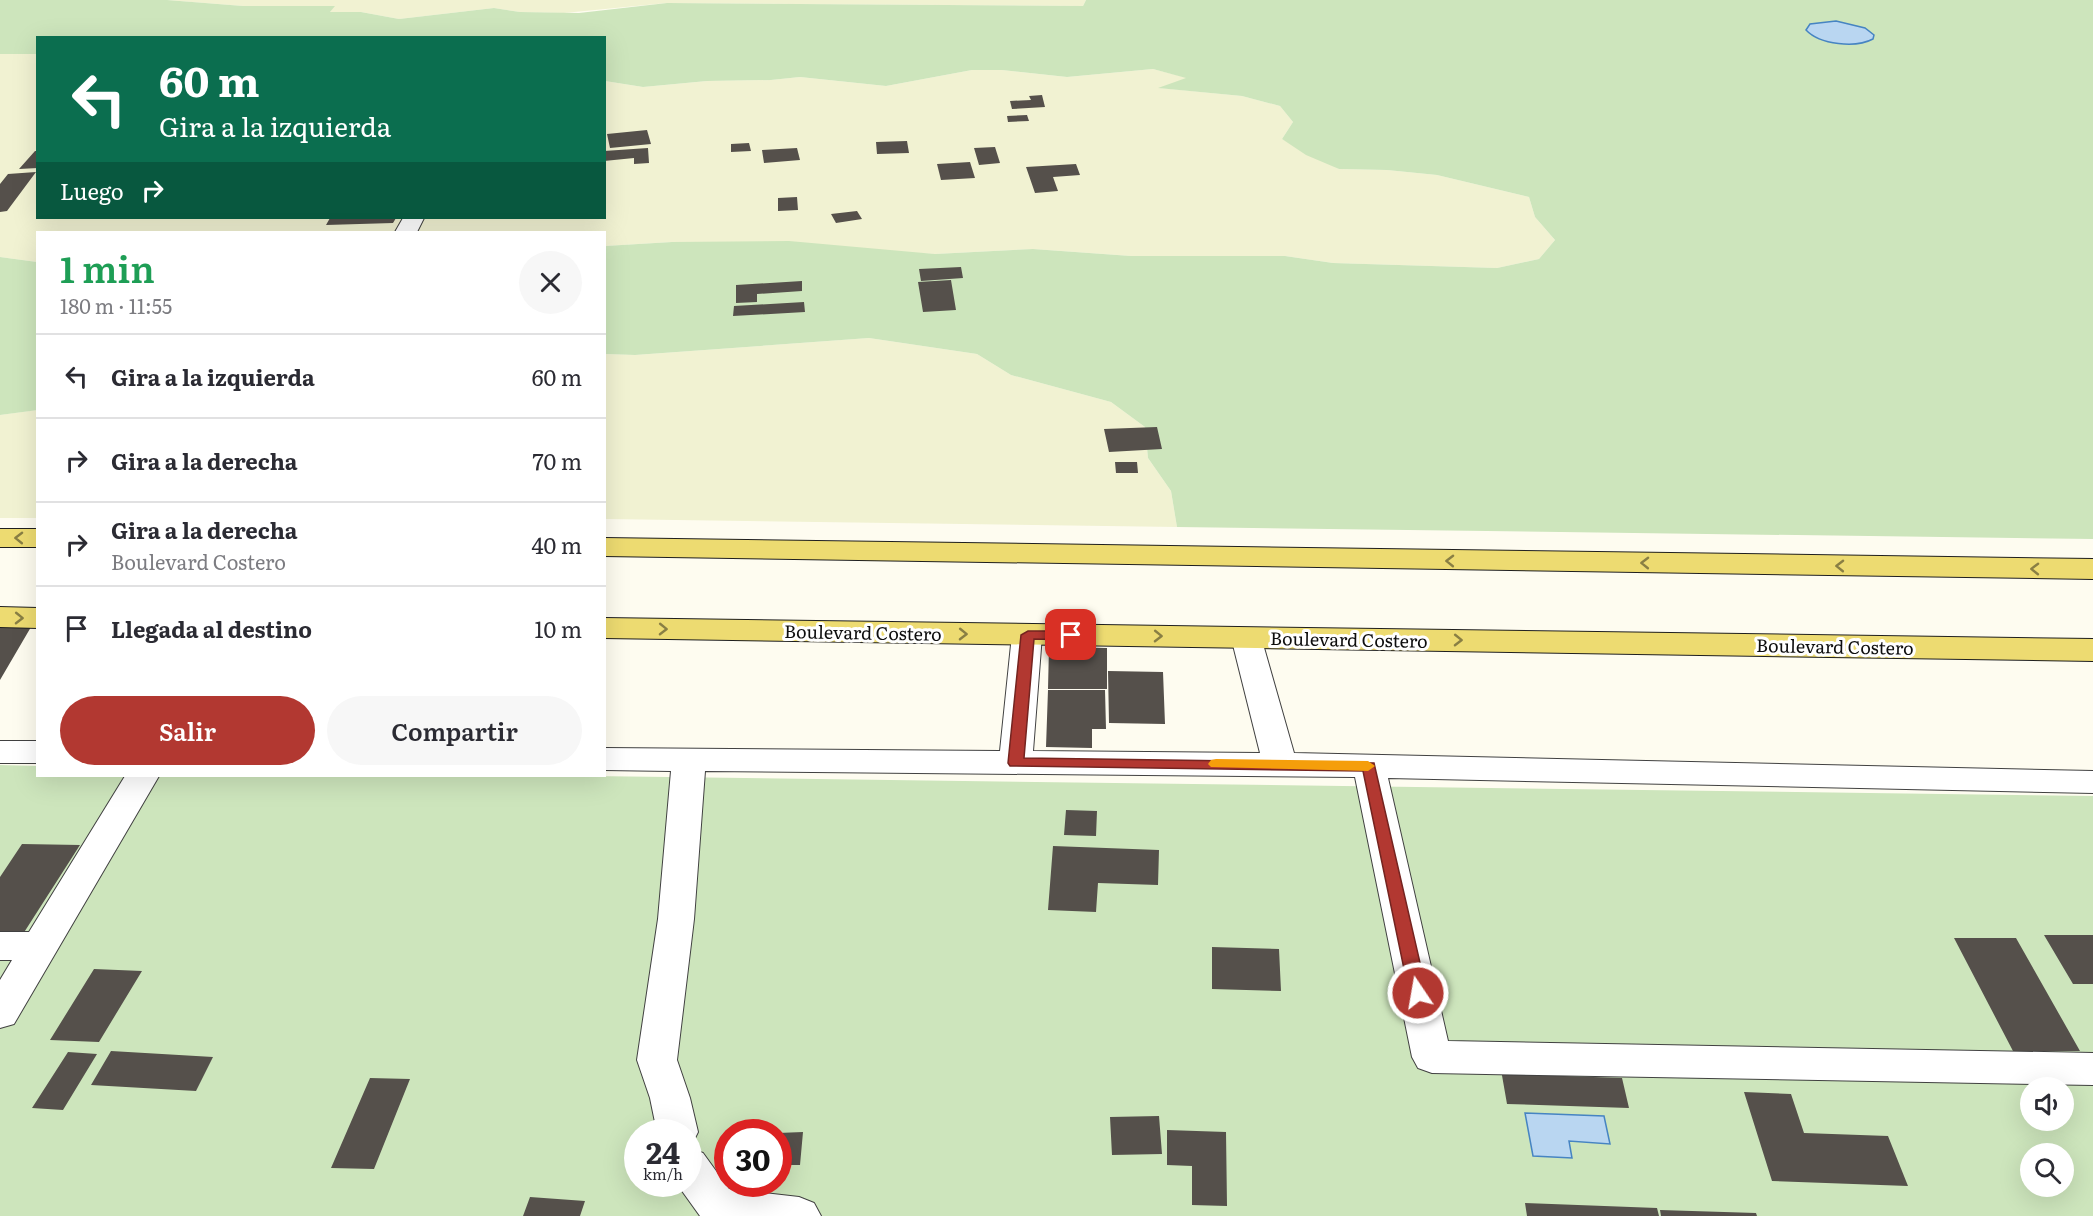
<!DOCTYPE html>
<html lang="es">
<head>
<meta charset="utf-8">
<style>
	:root { --surface:#fff; --page:#f7f7f7; --text:#2b2b33; --muted:#7c7c81; --line:#e1e1e2; --accent:#b23831 }
	body { margin:0; font-family:Literata,serif; background:var(--page); color:var(--text); height:100vh; display:flex; flex-direction:column; font-size:22px; white-space:nowrap }
	* { box-sizing:border-box; margin:0 }
	p { font-size:20px; color:var(--muted) }
	.icon { flex:none; width:33px; height:33px; fill:none; stroke:currentColor; stroke-width:2; stroke-linecap:round; stroke-linejoin:round }
	.map { position:relative; flex:1; overflow:hidden }
	.details { position:absolute; left:36px; top:231px; width:570px; height:546px; display:flex; flex-direction:column; background:var(--surface); border-radius:0px; box-shadow:0 6px 24px #0002 }
	.details>* { flex:none }
	.guide { position:absolute; left:36px; top:36px; width:570px; height:183px; border-radius:0px; box-shadow:0 6px 24px #0002; background:#0b6e4f; color:#fff; overflow:hidden }
	.fabs { position:absolute; left:2020px; top:1077px; display:grid; gap:12px }
	.fabs a { display:grid; place-items:center; width:54px; height:54px; border-radius:50%; background:var(--surface); box-shadow:0 6px 24px #0002; font-size:30px }
	.speed { position:absolute; left:624px; top:1119px; display:flex; gap:12px; font-size:30px; font-weight:700; text-align:center }
	.speed>* { display:grid; place-content:center; width:78px; height:78px; border-radius:50%; background:var(--surface); box-shadow:0 6px 24px #0002; line-height:1 }
	.speed small { font-size:15px; font-weight:400 }
	.speed .limit { border:9px solid #d22; background:#fff; color:#111 }
	.pin { position:absolute; display:grid; place-items:center; width:51px; height:51px; color:#fff; margin:-26px; border-radius:12px; box-shadow:0 3px 9px #0006 }
	.me { position:absolute; width:66px; margin:-33px; rotate:348deg; stroke-linejoin:round; filter:drop-shadow(0 0 4px #0008) }
	.turn { display:flex; align-items:center; gap:21px; height:126px; padding:0 24px; font-size:27px }
	.turn .icon { width:78px; height:78px; stroke-width:2.5 }
	.turn b { display:block; font-size:42px; line-height:51px }
	.then { display:flex; align-items:center; height:57px; padding:0 24px; background:#0003; gap:12px; font-size:22px }
	.round { display:grid; place-items:center; flex:none; width:63px; height:63px; border-radius:32px; background:var(--page) }
	.overview { display:flex; align-items:center; justify-content:space-between; height:102px; padding:0 24px }
	h1 { font-size:36px; font-weight:600; line-height:45px; color:#1e9e55 }
	.button { display:flex; gap:12px; margin-top:auto; padding:12px 24px }
	.button a { flex:1; height:69px; border-radius:36px; background:var(--accent); color:#fff; font-size:24px; font-weight:600; line-height:69px; text-align:center }
	.button a+a { background:var(--page); color:var(--text) }
	ul { padding:0; list-style:none }
	li { display:flex; align-items:center; gap:18px; height:84px; padding:0 24px; border-top:2px solid var(--line) }
	li div { flex:1 }
	li b { display:block; font-size:22px }
	li em { font-style:normal }
	.map>svg:first-child { display:block }
	.farmland { fill:#f1f2d2 }
	.green { fill:#cde5bc; fill-rule:evenodd }
	.water { fill:#b9d6f1; stroke:#4684c2; stroke-width:1.5 }
	.building { fill:#55504b }
	.lines { fill:none; stroke-linecap:round; stroke-linejoin:round }
	.minor-casing { stroke:#414141; stroke-width:2 }
	.major-casing { stroke:#1f1f1f; stroke-width:2 }
	.minor { fill:#fff; fill-rule:evenodd }
	.major { fill:#eddb71; fill-rule:evenodd }
	.oneway { stroke:#897f44 }
	.route { fill:#b23831; stroke:#742420; stroke-width:1.5 }
	.slow { fill:#f59e0b }
	.labels { text-anchor:middle; dominant-baseline:central; stroke-width:6; stroke-linejoin:round; paint-order:stroke }
	.street-label { font-size:18px; fill:#0e0e0e; stroke:#fff }
</style>
</head>
<body>
<div class="map">
<svg width="2093" height="1216" viewBox="0 0 2093 1216">
	<rect width="100%" height="100%" fill="#fefcf0"/>
	<!-- farmland -->
	<path class="farmland" d="M 167,0 L 1086,0 L 1083,6 L 667,3 L 564,13 L 520,12 L 494,8 L 399,19 L 361,12 L 330,12 L 334,6 L 243,6 Z
		M 0,54 L 37,54 L 38,218 L 604,218 L 605,81 L 643,87 L 707,81 L 771,80 L 800,77 L 886,86 L 972,70 L 1002,70 L 1067,77 L 1153,69 L 1188,78 L 1160,88 L 1242,96 L 1280,106 L 1293,122 L 1282,139 L 1339,169 L 1387,170 L 1437,175 L 1529,197 L 1535,217 L 1555,240 L 1539,259 L 1497,268 L 1333,263 L 1285,256 L 1131,256 L 1033,249 L 935,254 L 672,242 L 605,246 L 604,232 L 38,232 L 37,262 L 0,257 Z
		M 869,338 L 977,354 L 1011,375 L 1111,402 L 1145,427 L 1148,458 L 1171,491 L 1177,527 L 605,519 L 605,354 L 635,355 Z
		M 37,410 L 37,518 L 0,518 L 0,415 Z"/>
	<!-- green -->
	<path class="green" d="M 0,0 L 167,0 L 243,6 L 335,6 L 330,12 L 361,12 L 399,19 L 494,8 L 520,12 L 579,13 L 667,3 L 1083,6 L 1086,0 L 2093,0 L 2093,539 L 1177,527 L 1171,491 L 1148,458 L 1145,427 L 1111,402 L 1011,375 L 977,354 L 869,338 L 635,355 L 605,354 L 605,246 L 672,242 L 789,241 L 935,254 L 1033,249 L 1131,256 L 1285,256 L 1333,263 L 1497,268 L 1539,259 L 1555,240 L 1535,217 L 1529,197 L 1437,175 L 1387,170 L 1339,169 L 1306,155 L 1282,139 L 1293,122 L 1280,106 L 1242,96 L 1158,88 L 1186,78 L 1153,69 L 1067,77 L 1002,70 L 972,70 L 886,86 L 800,77 L 771,80 L 707,81 L 643,87 L 605,81 L 604,38 L 38,38 L 37,54 L 0,54 Z
		M 0,257 L 37,262 L 38,410 L 0,415 Z
		M 0,765 L 37,766 L 38,776 L 591,776 L 2093,796 L 2093,1216 L 0,1216 ZM 2031,1088 L 2064,1088 L 2064,1120 L 2031,1120 ZM 638,1132 L 688,1132 L 688,1184 L 638,1184 ZM 728,1132 L 778,1132 L 778,1184 L 728,1184 ZM 2031,1154 L 2064,1154 L 2064,1186 L 2031,1186 Z"/>
	<!-- water -->
	<path class="water" d="M 1836,21 L 1865,28 L 1874,35 L 1873,39 C 1856,48 1820,45 1806,30 L 1810,24 Z
		M 1525,1113 L 1604,1116 L 1610,1144 L 1569,1141 L 1572,1158 L 1533,1156 Z"/>
	<!-- building -->
	<path class="building" d="M 1042,95 L 1045,107 L 1012,109 L 1010,101 L 1031,100 L 1029,96 Z
		M 1027,115 L 1029,121 L 1008,122 L 1007,116 Z
		M 647,130 L 651,144 L 610,148 L 607,134 Z
		M 907,141 L 909,153 L 877,154 L 876,142 Z
		M 749,143 L 751,151 L 731,152 L 731,144 Z
		M 995,147 L 1000,163 L 979,165 L 974,148 Z
		M 648,148 L 649,163 L 634,164 L 634,158 L 604,161 L 604,151 Z
		M 797,148 L 800,160 L 764,163 L 762,150 Z
		M 35,151 L 38,151 L 38,168 L 19,169 Z
		M 970,162 L 975,178 L 941,180 L 937,164 Z
		M 1076,164 L 1080,175 L 1053,177 L 1058,191 L 1035,193 L 1026,167 Z
		M 36,172 L 7,211 L 0,212 L 0,184 L 8,174 Z
		M 797,197 L 798,210 L 778,211 L 778,198 Z
		M 857,211 L 862,219 L 836,223 L 831,214 Z
		M 330,218 L 396,218 L 393,223 L 326,225 Z
		M 961,267 L 963,278 L 921,281 L 919,269 Z
		M 951,280 L 956,310 L 923,312 L 918,282 Z
		M 802,281 L 802,291 L 757,294 L 757,302 L 736,303 L 736,285 Z
		M 804,302 L 805,312 L 733,316 L 734,306 Z
		M 1157,427 L 1162,449 L 1109,452 L 1104,429 Z
		M 1115,462 L 1137,462 L 1138,473 L 1116,473 Z
		M 31,627 L 0,680 L 0,628 Z
		M 1049,647 L 1107,648 L 1107,689 L 1048,689 Z
		M 1108,671 L 1163,672 L 1165,724 L 1109,723 Z
		M 1048,690 L 1105,690 L 1106,729 L 1092,729 L 1092,748 L 1046,747 Z
		M 1066,810 L 1097,811 L 1096,836 L 1064,835 Z
		M 22,844 L 80,845 L 23,934 L 0,933 L 0,877 Z
		M 1053,846 L 1159,850 L 1158,885 L 1098,883 L 1096,912 L 1048,910 Z
		M 2044,935 L 2093,935 L 2093,984 L 2073,984 Z
		M 1954,938 L 2016,938 L 2080,1051 L 2013,1051 Z
		M 1212,947 L 1279,949 L 1281,991 L 1212,989 Z
		M 94,969 L 142,971 L 99,1042 L 50,1040 Z
		M 111,1051 L 213,1057 L 196,1091 L 91,1085 Z
		M 68,1052 L 97,1054 L 63,1110 L 32,1108 Z
		M 1500,1064 L 1534,1065 L 1536,1075 L 1622,1078 L 1629,1108 L 1507,1104 Z
		M 370,1078 L 410,1079 L 374,1169 L 331,1168 Z
		M 1744,1092 L 1791,1094 L 1804,1133 L 1888,1136 L 1908,1186 L 1772,1181 Z
		M 1159,1116 L 1162,1154 L 1112,1155 L 1110,1117 Z
		M 1167,1130 L 1226,1132 L 1227,1206 L 1192,1205 L 1192,1166 L 1167,1165 Z
		M 803,1132 L 800,1165 L 778,1165 L 778,1133 Z
		M 530,1197 L 585,1201 L 580,1216 L 523,1216 Z
		M 1525,1203 L 1657,1208 L 1659,1216 L 1527,1216 Z
		M 1660,1210 L 1756,1213 L 1757,1216 L 1661,1216 Z"/>
	<g class="lines">
		<!-- minor casing -->
		<g class="minor-casing">
			<path id="minor" d="M 403,218 L 424,218 L 417,232 L 395,232 Z
				M 1027,626 L 1038,628 L 1042,635 L 1033,751 L 1260,753 L 1231,637 L 1235,630 L 1246,628 L 1257,630 L 1261,637 L 1294,753 L 2093,771 L 2093,793 L 1388,778 L 1448,1041 L 2093,1053 L 2093,1085 L 1432,1073 L 1418,1068 L 1412,1057 L 1355,777 L 705,771 L 694,919 L 677,1060 L 690,1098 L 698,1132 L 692,1144 L 688,1145 L 688,1132 L 657,1132 L 650,1098 L 637,1060 L 658,919 L 671,771 L 604,770 L 604,748 L 1000,751 L 1012,635 L 1016,628 Z
				M 0,741 L 38,741 L 38,763 L 0,763 Z
				M 125,776 L 159,776 L 14,1024 L 0,1028 L 0,980 L 12,960 L 0,960 L 0,932 L 29,932 Z
				M 688,1148 L 703,1153 L 729,1189 L 799,1197 L 814,1203 L 821,1216 L 700,1216 L 677,1184 L 688,1184 Z"/>
		</g>
		<!-- major casing -->
		<g class="major-casing">
			<path id="major" d="M 0,529 L 38,529 L 38,547 L 0,547 Z
				M 604,538 L 2093,559 L 2093,579 L 604,556 Z
				M 0,607 L 38,608 L 38,628 L 0,627 Z
				M 604,618 L 2093,639 L 2093,661 L 604,638 Z"/>
		</g>
		<!-- minor -->
		<use href="#minor" class="minor"/>
		<!-- major -->
		<use href="#major" class="major"/>
	</g>
	<!-- one-way arrows -->
	<defs><path id="oneway-chevron" d="M-2-3.5L2.5 0L-2 3.5" fill="none" stroke-width="1.6" stroke-linecap="round" stroke-linejoin="round" transform="scale(1.5)"/></defs>
	<g class="oneway">
		<use href="#oneway-chevron" transform="translate(19 538) rotate(-179)"/>
		<use href="#oneway-chevron" transform="translate(1450 561) rotate(-179)"/>
		<use href="#oneway-chevron" transform="translate(1645 563) rotate(-179)"/>
		<use href="#oneway-chevron" transform="translate(1840 566) rotate(-179)"/>
		<use href="#oneway-chevron" transform="translate(2035 569) rotate(-179)"/>
		<use href="#oneway-chevron" transform="translate(19 618) rotate(1)"/>
		<use href="#oneway-chevron" transform="translate(663 629) rotate(1)"/>
		<use href="#oneway-chevron" transform="translate(963 634) rotate(1)"/>
		<use href="#oneway-chevron" transform="translate(1158 636) rotate(1)"/>
		<use href="#oneway-chevron" transform="translate(1458 640) rotate(1)"/>
	</g>
	<!-- route -->
	<path class="route" d="M 1028,631 L 1071,631 L 1078,635 L 1071,640 L 1034,639 L 1024,758 L 1374,763 L 1427,993 L 1424,998 L 1418,1000 L 1412,998 L 1409,993 L 1363,771 L 1010,766 L 1008,763 L 1021,635 Z"/>
	<!-- slow -->
	<path class="slow" d="M 1216,759 L 1368,761 L 1375,766 L 1368,771 L 1211,767 L 1208,764 L 1211,760 Z"/>
	<g class="labels">
		<!-- street labels -->
		<g class="street-label">
			<text transform="translate(863 632) rotate(1)">Boulevard Costero</text>
			<text transform="translate(1349 639) rotate(1)">Boulevard Costero</text>
			<text transform="translate(1835 646) rotate(1)">Boulevard Costero</text>
		</g>
	</g>
</svg>
<div class="fabs">
<a><svg class="icon" aria-label="sound" viewBox="0 0 24 24"><path d="M4 9h4l5-4v14l-5-4H4zM17 9q2 3 0 6"/></svg></a>
<a><svg class="icon" aria-label="search" viewBox="0 0 24 24"><circle cx="10" cy="10" r="6"/><path d="M15 15l6 6"/></svg></a>
</div>
<div class="speed"><div>24<small>km/h</small></div><div class="limit">30</div></div>
<div class="pin" style="left:1071px;top:635px;background:#d93025"><svg class="icon" aria-label="arrive" viewBox="0 0 24 24"><path d="M6 21V4h12l-3 4 3 4H6"/></svg></div>
<svg class="me" style="left:1418px;top:993px" viewBox="-20 -20 40 40"><circle r="17" fill="#b23831" stroke="#fff" stroke-width="3"/><path d="M0-11L8 9 0 5-8 9z" fill="#fff"/></svg>
<div class="guide">
<div class="turn"><svg class="icon" aria-label="left" viewBox="0 0 24 24"><path d="M17 20v-9H6M10 6l-5 5 5 5"/></svg><div><b>60 m</b>Gira a la izquierda</div></div>
<div class="then">Luego<svg class="icon" aria-label="right" viewBox="0 0 24 24"><path d="M7 20v-9h11M14 6l5 5-5 5"/></svg></div>
</div>
<section class="details">
<div class="overview"><div><h1>1 min</h1><p>180 m · 11:55</p></div><a class="round"><svg class="icon" aria-label="close" viewBox="0 0 24 24"><path d="M6 6l12 12M18 6L6 18"/></svg></a></div>
<ul>
<li><svg class="icon" aria-label="left" viewBox="0 0 24 24"><path d="M17 20v-9H6M10 6l-5 5 5 5"/></svg><div><b>Gira a la izquierda</b></div><em>60 m</em></li>
<li><svg class="icon" aria-label="right" viewBox="0 0 24 24"><path d="M7 20v-9h11M14 6l5 5-5 5"/></svg><div><b>Gira a la derecha</b></div><em>70 m</em></li>
<li><svg class="icon" aria-label="right" viewBox="0 0 24 24"><path d="M7 20v-9h11M14 6l5 5-5 5"/></svg><div><b>Gira a la derecha</b><p>Boulevard Costero</p></div><em>40 m</em></li>
<li><svg class="icon" aria-label="arrive" viewBox="0 0 24 24"><path d="M6 21V4h12l-3 4 3 4H6"/></svg><div><b>Llegada al destino</b></div><em>10 m</em></li>
</ul>
<div class="button"><a>Salir</a><a>Compartir</a></div>
</section>
</div>
</body>
</html>
